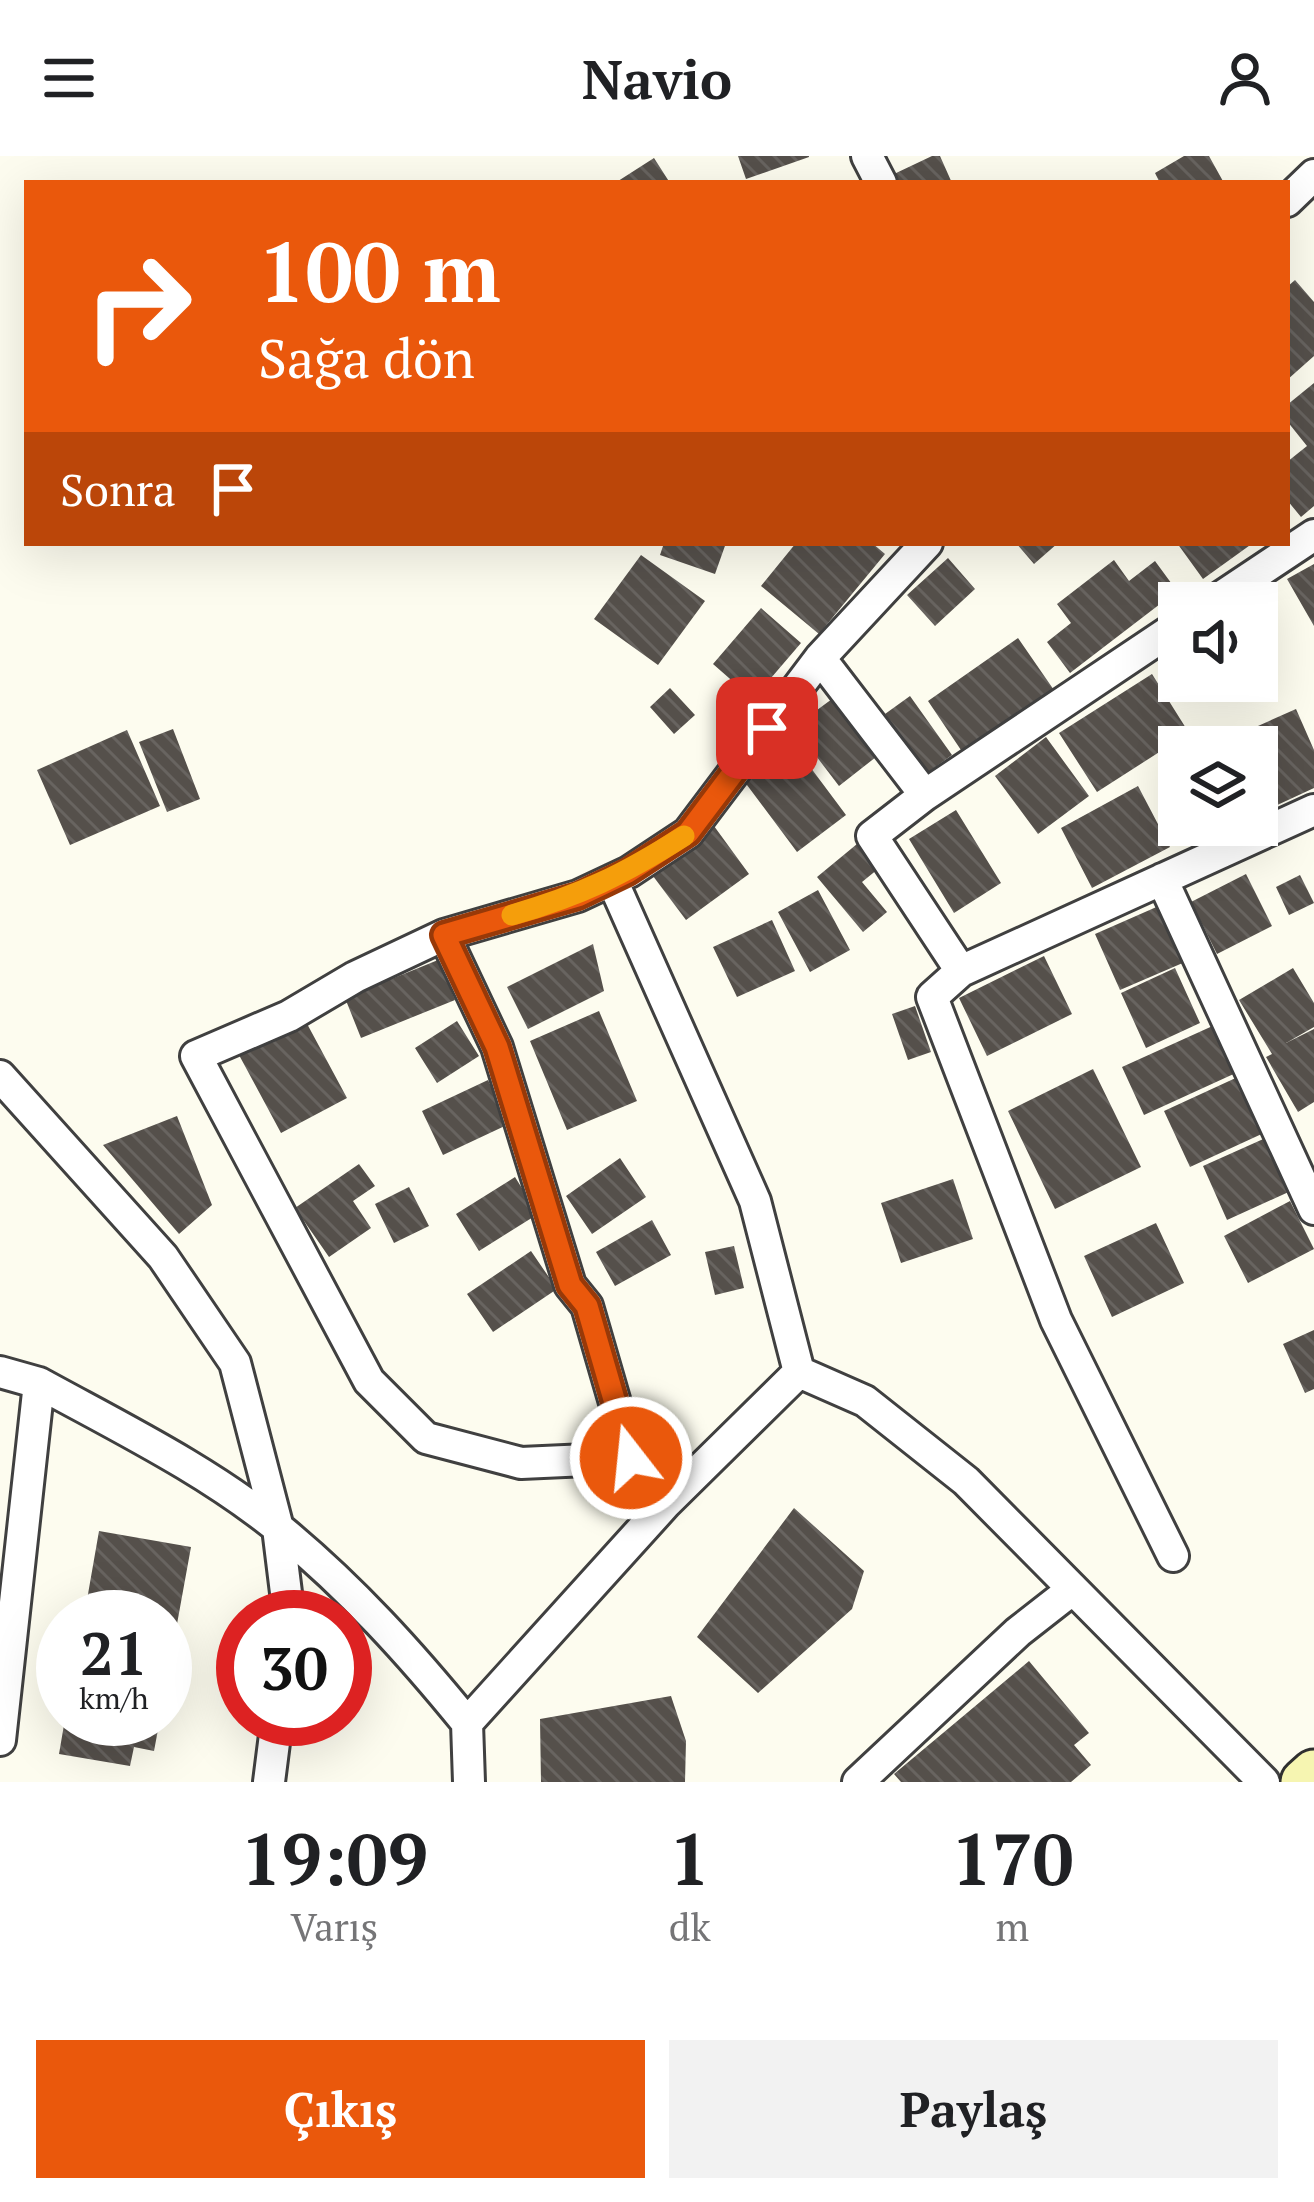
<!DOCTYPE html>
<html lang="tr">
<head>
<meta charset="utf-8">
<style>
	:root { --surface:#fff; --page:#f2f2f2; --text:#202124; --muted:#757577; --accent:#ea580c }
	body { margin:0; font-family:"PT Serif",serif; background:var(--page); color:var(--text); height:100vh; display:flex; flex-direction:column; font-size:45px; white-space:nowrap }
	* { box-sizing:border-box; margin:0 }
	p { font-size:39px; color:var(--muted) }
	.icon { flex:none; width:66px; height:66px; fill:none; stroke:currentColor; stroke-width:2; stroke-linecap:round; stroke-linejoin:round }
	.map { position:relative; height:1626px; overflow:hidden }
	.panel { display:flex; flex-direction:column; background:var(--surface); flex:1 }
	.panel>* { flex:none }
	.top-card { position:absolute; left:24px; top:24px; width:1266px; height:366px; border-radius:0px; box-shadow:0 12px 48px #0002; background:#ea580c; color:#fff; overflow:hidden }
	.fabs { position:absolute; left:1158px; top:426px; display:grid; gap:24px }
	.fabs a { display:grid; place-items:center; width:120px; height:120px; border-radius:0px; background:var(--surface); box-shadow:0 12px 48px #0002; font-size:60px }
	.speed { position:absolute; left:36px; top:1434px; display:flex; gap:24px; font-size:60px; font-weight:700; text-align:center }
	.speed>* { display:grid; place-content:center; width:156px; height:156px; border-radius:50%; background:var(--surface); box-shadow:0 12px 48px #0002; line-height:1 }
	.speed small { font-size:30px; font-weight:400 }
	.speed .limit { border:18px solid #d22; background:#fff; color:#111 }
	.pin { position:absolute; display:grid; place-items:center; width:102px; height:102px; color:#fff; margin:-51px; border-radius:24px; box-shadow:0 6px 18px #0006 }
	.me { position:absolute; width:132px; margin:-66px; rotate:344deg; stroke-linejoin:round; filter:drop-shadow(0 0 9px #0008) }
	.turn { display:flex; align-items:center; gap:42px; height:252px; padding:0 36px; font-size:54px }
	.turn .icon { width:156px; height:156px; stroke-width:2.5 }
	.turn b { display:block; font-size:84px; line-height:102px }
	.then { display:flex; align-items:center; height:114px; padding:0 36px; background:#0003; gap:24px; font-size:45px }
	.eta { display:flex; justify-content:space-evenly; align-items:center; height:204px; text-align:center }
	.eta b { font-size:72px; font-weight:800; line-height:84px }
	.action { display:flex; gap:24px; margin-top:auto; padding:24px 36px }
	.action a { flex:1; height:138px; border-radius:0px; background:var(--accent); color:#fff; font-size:48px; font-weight:800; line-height:138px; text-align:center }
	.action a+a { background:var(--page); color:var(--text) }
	header { display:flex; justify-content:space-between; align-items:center; height:156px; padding:0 36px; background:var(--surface); font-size:54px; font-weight:800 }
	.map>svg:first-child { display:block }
	.building { fill:url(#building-back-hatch) }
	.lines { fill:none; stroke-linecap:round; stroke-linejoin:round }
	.street-casing { stroke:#404040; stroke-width:36 }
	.secondary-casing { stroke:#2f2f2f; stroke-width:51 }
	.street { stroke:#fff; stroke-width:30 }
	.secondary { stroke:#f6f5b1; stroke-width:45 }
	.route-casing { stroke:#983908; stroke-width:30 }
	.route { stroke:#ea580c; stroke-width:21 }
	.slow { stroke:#f59e0b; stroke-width:21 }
</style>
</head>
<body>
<header><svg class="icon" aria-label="menu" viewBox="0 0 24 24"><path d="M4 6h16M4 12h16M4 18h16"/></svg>Navio<svg class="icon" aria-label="person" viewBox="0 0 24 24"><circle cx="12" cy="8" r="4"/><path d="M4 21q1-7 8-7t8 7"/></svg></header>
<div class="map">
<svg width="1314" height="1626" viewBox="0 0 1314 1626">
	<defs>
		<pattern id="building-back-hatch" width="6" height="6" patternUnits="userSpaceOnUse" patternTransform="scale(3)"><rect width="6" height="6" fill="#55504b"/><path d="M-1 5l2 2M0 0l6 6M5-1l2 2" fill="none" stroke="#686460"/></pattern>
	</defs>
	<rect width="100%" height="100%" fill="#fdfcef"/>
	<!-- building -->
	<path class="building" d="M 738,0 L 809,0 L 809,1 L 746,23 Z
		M 932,0 L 940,0 L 952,27 L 898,27 L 894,18 Z
		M 1184,0 L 1209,0 L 1224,27 L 1160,27 L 1155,17 Z
		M 654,2 L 670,27 L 615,27 Z
		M 1295,124 L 1314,146 L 1314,200 L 1287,224 L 1287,131 Z
		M 1314,227 L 1314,350 L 1301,361 L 1287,344 L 1287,306 L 1307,290 L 1287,265 L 1287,249 Z
		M 664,387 L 726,387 L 715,418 L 660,399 Z
		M 796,387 L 872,387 L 885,398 L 819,478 L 761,430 Z
		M 1016,387 L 1058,387 L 1034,408 Z
		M 1177,387 L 1253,387 L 1203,423 Z
		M 641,399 L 705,445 L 658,509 L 594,463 Z
		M 948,402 L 975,433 L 935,470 L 907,439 Z
		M 1114,404 L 1129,425 L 1155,405 L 1177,435 L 1070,517 L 1047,486 L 1071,467 L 1057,448 Z
		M 1314,408 L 1314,470 L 1287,423 Z
		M 761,452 L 801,487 L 753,543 L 713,508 Z
		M 1018,482 L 1056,537 L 965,600 L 928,545 Z
		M 1152,518 L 1189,577 L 1097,636 L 1059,577 Z
		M 670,532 L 695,559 L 674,578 L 650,551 Z
		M 910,540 L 952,599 L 927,617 L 885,558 Z
		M 832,543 L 876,601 L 839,630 L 794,571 Z
		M 1296,553 L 1314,594 L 1314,632 L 1273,651 L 1257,616 L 1257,591 L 1246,591 L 1240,578 Z
		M 173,573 L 200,643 L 167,656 L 139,586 Z
		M 127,574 L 160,650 L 70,689 L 37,614 Z
		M 1046,581 L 1089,640 L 1038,678 L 995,620 Z
		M 793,588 L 846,659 L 797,696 L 744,625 Z
		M 1138,630 L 1170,691 L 1092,732 L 1061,672 Z
		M 956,654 L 1001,727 L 954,757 L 909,683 Z
		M 714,670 L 749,718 L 686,764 L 650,716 Z
		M 857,688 L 878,713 L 862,726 L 887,756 L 863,776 L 817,721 Z
		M 1246,718 L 1272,770 L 1217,798 L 1191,746 Z
		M 1300,719 L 1314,747 L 1289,759 L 1276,731 Z
		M 818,734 L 850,794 L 810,816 L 778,756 Z
		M 1161,749 L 1185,806 L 1120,834 L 1095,778 Z
		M 772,764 L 795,815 L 737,841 L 713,791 Z
		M 593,788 L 604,835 L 528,873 L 507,831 Z
		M 1044,800 L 1072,858 L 987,900 L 959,842 Z
		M 438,804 L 455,844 L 361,882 L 345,842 Z
		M 1175,812 L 1200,867 L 1146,892 L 1121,837 Z
		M 1293,812 L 1314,847 L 1314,871 L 1286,887 L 1314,873 L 1314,946 L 1298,956 L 1266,901 L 1272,898 L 1239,844 Z
		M 915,850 L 931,896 L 908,904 L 892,858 Z
		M 599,855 L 637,945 L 567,974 L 530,885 Z
		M 305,864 L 347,942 L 281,977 L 239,899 Z
		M 457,865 L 479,900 L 437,927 L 415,892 Z
		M 1217,868 L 1238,916 L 1144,959 L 1122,911 Z
		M 1093,913 L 1141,1011 L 1055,1053 L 1008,955 Z
		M 1240,920 L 1266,976 L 1190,1011 L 1164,955 Z
		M 488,924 L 509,968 L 443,999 L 422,955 Z
		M 177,960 L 212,1049 L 179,1078 L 103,989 Z
		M 1270,980 L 1293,1034 L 1227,1064 L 1203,1010 Z
		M 620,1002 L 646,1041 L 592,1078 L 566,1040 Z
		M 359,1008 L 375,1030 L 353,1045 L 371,1072 L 329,1101 L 295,1052 Z
		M 515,1021 L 538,1058 L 479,1095 L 456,1058 Z
		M 953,1023 L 973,1083 L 901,1107 L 881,1047 Z
		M 409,1031 L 429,1070 L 394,1087 L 375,1048 Z
		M 1290,1045 L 1314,1093 L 1248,1127 L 1224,1080 Z
		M 652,1064 L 671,1099 L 615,1130 L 596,1096 Z
		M 1156,1067 L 1184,1127 L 1112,1161 L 1084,1100 Z
		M 734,1090 L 744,1132 L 715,1139 L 705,1096 Z
		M 531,1095 L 557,1133 L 493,1176 L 467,1138 Z
		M 1314,1174 L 1314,1233 L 1305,1237 L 1283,1188 Z
		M 794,1352 L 864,1415 L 852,1453 L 758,1537 L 697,1481 Z
		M 99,1375 L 191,1391 L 167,1523 L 165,1461 L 84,1461 Z
		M 1029,1505 L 1089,1577 L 1074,1589 L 1091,1609 L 1071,1626 L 901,1626 L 894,1618 Z
		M 671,1540 L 686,1585 L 685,1626 L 541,1626 L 540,1563 Z
		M 65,1563 L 160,1563 L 154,1595 L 134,1591 L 130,1610 L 59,1598 Z"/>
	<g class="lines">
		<!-- street casing -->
		<g class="street-casing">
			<path id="street" d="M 867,0 L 881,27
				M 1287,45 L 1314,19
				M 1212,447 L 1314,379
				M 820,502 L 925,639
				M 1162,723 L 1314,1053
				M 612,724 L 755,1045 L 799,1216
				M 444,779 L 497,891 L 570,1129 L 587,1150 L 631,1302 L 666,1347 L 467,1567
				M 961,815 L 872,680 L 925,639 L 1179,469
				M 0,920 L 163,1101 L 235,1207 L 278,1372 L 289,1461
				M 0,1216 L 39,1227 L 0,1584
				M 39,1227 C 121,1272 209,1315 282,1375 C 352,1433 410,1497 467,1567 L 469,1626
				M 631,1302 L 521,1307 L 426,1282 L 369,1225 L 196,900 L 289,860 L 355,821 L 444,779 L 578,740 L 629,716 L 688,677 L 820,502 L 927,387
				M 666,1347 L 799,1216 L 865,1245 L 966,1325 L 1264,1626
				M 1173,1400 L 1056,1164 L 932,841 L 961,815 L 1314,654
				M 269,1626 L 277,1563
				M 858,1626 L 1018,1476 L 1073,1433"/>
		</g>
		<!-- secondary casing -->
		<g class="secondary-casing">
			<path id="secondary" d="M 1304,1626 L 1314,1617"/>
		</g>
		<!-- street -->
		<use href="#street" class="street"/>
		<!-- secondary -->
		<use href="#secondary" class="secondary"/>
	</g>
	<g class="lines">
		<!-- route casing -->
		<g class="route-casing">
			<path id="route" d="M 631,1302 L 587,1150 L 570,1129 L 497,891 L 444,779 L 578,740 L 628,716 L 688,677 L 767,572"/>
		</g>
		<!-- route -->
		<use href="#route" class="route"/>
		<!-- slow -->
		<path class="slow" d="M 512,759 C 581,739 623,719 684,680"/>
	</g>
</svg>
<div class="fabs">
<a><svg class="icon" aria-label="sound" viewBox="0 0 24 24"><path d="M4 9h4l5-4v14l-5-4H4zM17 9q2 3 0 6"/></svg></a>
<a><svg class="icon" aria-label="layers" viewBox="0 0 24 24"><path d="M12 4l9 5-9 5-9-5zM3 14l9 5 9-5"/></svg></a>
</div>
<div class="speed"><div>21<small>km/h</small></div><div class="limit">30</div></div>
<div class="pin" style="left:767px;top:572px;background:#d93025"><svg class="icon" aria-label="arrive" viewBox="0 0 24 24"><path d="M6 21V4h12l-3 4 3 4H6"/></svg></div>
<svg class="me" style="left:631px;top:1302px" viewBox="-20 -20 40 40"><circle r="17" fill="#ea580c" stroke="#fff" stroke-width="3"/><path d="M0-11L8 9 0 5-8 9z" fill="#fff"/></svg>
<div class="top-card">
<div class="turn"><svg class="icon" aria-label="right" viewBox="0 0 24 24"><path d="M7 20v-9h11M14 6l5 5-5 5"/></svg><div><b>100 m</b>Sağa dön</div></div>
<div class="then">Sonra<svg class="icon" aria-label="arrive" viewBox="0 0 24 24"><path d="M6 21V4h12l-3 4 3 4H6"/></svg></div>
</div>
</div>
<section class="panel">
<div class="eta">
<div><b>19:09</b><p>Varış</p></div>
<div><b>1</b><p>dk</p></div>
<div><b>170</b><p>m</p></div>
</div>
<div class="action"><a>Çıkış</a><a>Paylaş</a></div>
</section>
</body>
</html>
